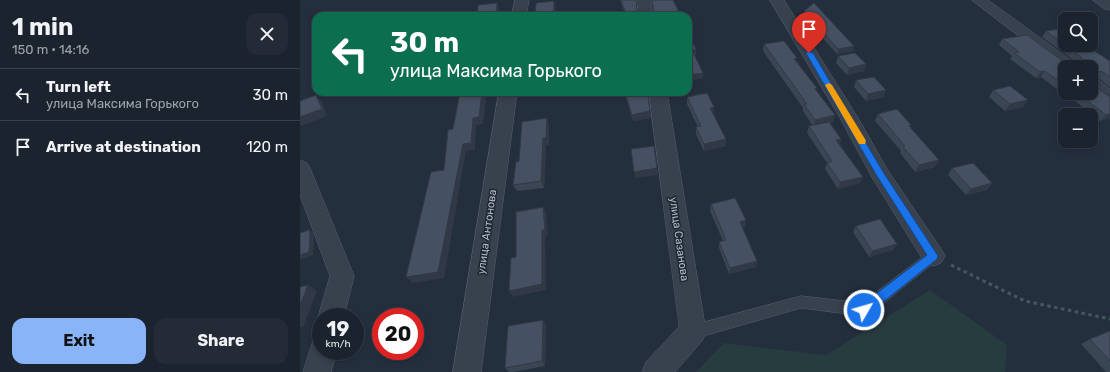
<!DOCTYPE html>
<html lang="en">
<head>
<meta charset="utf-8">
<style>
	:root { --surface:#1b232e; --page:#242b36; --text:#f1f3f6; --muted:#a0a4aa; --line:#39404a; --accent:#8ab4f8 }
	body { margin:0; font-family:Rubik,sans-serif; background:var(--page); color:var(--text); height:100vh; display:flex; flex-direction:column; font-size:15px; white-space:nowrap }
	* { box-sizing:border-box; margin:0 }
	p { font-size:13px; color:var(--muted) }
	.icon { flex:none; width:22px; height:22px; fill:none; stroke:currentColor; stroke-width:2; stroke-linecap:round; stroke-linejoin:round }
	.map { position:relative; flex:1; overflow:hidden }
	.drawer { display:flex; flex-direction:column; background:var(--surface); width:300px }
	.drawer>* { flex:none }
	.guide { position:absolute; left:12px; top:12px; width:380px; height:84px; border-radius:12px; box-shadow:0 2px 6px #0003,0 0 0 1px var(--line); background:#0b6e4f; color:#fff; overflow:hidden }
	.fabs { position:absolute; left:758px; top:12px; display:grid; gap:8px }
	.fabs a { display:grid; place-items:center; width:40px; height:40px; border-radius:8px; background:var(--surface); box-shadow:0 2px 6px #0003,0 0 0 1px var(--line); font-size:20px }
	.speed { position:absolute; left:12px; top:308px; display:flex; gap:8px; font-size:20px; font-weight:700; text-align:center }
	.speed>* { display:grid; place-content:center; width:52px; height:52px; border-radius:50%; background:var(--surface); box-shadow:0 2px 6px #0003,0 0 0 1px var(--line); line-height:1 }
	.speed small { font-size:10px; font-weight:400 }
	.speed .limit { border:6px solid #d22; background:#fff; color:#111 }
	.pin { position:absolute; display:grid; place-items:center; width:34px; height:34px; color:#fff; margin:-41px -17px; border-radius:50% 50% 50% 0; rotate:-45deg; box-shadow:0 0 4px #0007 }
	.pin .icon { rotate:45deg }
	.me { position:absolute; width:44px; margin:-22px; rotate:52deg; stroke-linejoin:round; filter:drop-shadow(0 0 3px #0008) }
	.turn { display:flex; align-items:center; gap:14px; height:84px; padding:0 12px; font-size:18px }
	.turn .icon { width:52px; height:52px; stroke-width:2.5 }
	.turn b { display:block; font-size:28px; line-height:34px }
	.round { display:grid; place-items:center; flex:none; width:42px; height:42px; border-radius:12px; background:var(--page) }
	.overview { display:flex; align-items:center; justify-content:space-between; height:68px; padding:0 12px }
	h1 { font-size:24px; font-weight:700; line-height:30px }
	.button { display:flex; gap:8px; margin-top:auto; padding:8px 12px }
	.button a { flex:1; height:46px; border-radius:12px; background:var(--accent); color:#111; font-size:16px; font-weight:700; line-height:46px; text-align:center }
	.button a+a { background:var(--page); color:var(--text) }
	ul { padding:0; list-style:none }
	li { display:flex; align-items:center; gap:12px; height:52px; padding:0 12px; border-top:1px solid var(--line) }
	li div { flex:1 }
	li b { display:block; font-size:15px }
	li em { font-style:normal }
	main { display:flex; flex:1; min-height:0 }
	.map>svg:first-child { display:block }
	.green { fill:#263c3f }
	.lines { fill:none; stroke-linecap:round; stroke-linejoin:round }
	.service-casing { stroke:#565f6c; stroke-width:1 }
	.minor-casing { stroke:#565f6c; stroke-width:1 }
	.path { stroke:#44595c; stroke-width:3; stroke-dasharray:3.5 3.5; stroke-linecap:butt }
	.service { fill:#38414e; fill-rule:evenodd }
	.minor { fill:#38414e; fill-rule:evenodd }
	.wall { fill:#3b4654; fill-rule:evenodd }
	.shaded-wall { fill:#303945 }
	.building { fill:#455162; stroke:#303945 }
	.route { fill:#1a73e8; stroke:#114b97 }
	.slow { fill:#f59e0b }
	.labels { text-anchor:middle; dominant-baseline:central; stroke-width:3; stroke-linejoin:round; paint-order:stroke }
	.street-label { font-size:11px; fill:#b4bcc9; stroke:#1d2633 }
</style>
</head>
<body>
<main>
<section class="drawer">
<div class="overview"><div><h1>1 min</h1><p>150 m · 14:16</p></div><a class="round"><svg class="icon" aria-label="close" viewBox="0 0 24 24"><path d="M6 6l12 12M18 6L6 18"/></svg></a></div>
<ul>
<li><svg class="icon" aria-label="left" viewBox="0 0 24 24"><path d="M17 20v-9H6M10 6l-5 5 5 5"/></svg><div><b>Turn left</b><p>улица Максима Горького</p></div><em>30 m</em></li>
<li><svg class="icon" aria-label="arrive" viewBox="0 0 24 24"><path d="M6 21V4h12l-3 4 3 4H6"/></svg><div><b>Arrive at destination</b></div><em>120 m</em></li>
</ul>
<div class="button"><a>Exit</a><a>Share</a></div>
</section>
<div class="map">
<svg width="810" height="372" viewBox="0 0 810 372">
	<rect width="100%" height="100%" fill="#242f3e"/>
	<!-- green -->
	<path class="green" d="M 630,290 L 707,345 L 705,372 L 396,372 L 424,343 L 526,355 Z"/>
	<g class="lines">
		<!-- service casing -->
		<g class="service-casing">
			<path id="service" d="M 633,251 L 637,252 L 639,256 L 637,260 L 569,315 L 564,316 L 501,308 L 393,339 L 388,337 L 386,332 L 388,327 L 393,325 L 501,296 L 562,303 L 629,252 Z"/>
		</g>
		<!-- minor casing -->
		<g class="minor-casing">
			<path id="minor" d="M 215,0 L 229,0 L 226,16 L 212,16 Z
				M 337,0 L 351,0 L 353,16 L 339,16 Z
				M 470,0 L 484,0 L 558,118 L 587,169 L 641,249 L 645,256 L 641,263 L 633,266 L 625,263 L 573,179 L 540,118 Z
				M 672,0 L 688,0 L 776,64 L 778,67 L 765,67 L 764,70 Z
				M 793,0 L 810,0 L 810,10 L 805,9 Z
				M 791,78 L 797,79 L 810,89 L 810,103 L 804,101 L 791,91 Z
				M 199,92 L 217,92 L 181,372 L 153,372 Z
				M 349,92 L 367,92 L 406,332 L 402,341 L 375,372 L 342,372 L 346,362 L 379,327 Z
				M 0,160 L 7,163 L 10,168 L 54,276 L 44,317 L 21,317 L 21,324 L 18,317 L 30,276 L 0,195 Z
				M 21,338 L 21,351 L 37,351 L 31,372 L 3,372 L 13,341 Z"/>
		</g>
		<!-- path -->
		<path class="path" d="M 651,265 L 725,301 L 810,319"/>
		<!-- service -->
		<use href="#service" class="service"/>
		<!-- minor -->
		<use href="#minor" class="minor"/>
	</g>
	<!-- wall -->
	<path class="wall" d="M 320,0 L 336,0 L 337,12 L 353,12 L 352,0 L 381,16 L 326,16 Z
		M 504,11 L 554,46 L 553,51 L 537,54 L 503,16 Z
		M 388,29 L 390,38 L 396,55 L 395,55 L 403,78 L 389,81 L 388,78 Z
		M 746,31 L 810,61 L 810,87 L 798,78 L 795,77 L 795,86 L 810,118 L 800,121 L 775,101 L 773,101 L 741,77 L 736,78 L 710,59 L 712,56 L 699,45 L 702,39 L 768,65 L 776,62 L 742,37 ZM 765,67 L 791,93 L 765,93 Z
		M 464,44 L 497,61 L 517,91 L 535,115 L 533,122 L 530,123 L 541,139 L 539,144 L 560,183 L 538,189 L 525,169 L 527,163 L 507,133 L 509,126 L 513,126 L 503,111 L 503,108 L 463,51 Z
		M 538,56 L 566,64 L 564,71 L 547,75 L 536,63 Z
		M 556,80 L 584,97 L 566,101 L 554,87 Z
		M 693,90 L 728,100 L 723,107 L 705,111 L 689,97 Z
		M 229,92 L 252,92 L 230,95 Z
		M 324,92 L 347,92 L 351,118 L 333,121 Z
		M 387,97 L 414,114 L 426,146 L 404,151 L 396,134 L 396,127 L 398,127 L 387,104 Z
		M 578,114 L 611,125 L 610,127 L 635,167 L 615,172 L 600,153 L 601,151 L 575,121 Z
		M 249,125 L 249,145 L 246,145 L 244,188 L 217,191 L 213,185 L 219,161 Z
		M 652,168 L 692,183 L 687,190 L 666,195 L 648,175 Z
		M 411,204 L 445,227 L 442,227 L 457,261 L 456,267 L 429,274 L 419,248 L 419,242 L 423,241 L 410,211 Z
		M 556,226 L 597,244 L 593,250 L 569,257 L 553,232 Z
		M 243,320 L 246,325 L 245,366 L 213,372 L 209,372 L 205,368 Z
		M 810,331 L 810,372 L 806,372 L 781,344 L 790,339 Z"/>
	<!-- shaded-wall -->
	<path class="shaded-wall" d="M 254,1 L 256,8 L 255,16 L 253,16 Z
		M 197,3 L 199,10 L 199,16 L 196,16 Z
		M 360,12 L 361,16 L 330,16 Z
		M 554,46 L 553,51 L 537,54 L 538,49 Z
		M 396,49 L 396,55 L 392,56 L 392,50 Z
		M 566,64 L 564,71 L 547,75 L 549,68 Z
		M 745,71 L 741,77 L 736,78 L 740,72 Z
		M 403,73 L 403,78 L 389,81 L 389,75 Z
		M 586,90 L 584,97 L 566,101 L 568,94 Z
		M 182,92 L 187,92 L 183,124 L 176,125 L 175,150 L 166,151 L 144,278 L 113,283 L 106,277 L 163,144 Z
		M 16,95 L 22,102 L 27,116 L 2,126 L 0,124 L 0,117 Z
		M 778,95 L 780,95 L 775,101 L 773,101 Z
		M 728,100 L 723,107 L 705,111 L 710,104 Z
		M 414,107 L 414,114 L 410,115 L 410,108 Z
		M 350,111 L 351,118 L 333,121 L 332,115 Z
		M 810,114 L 810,118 L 800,121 L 806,115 Z
		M 535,115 L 533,122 L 514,126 L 515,120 Z
		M 247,118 L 249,125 L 249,145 L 246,145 L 244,188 L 241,181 L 243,138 Z
		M 426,139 L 426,146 L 404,151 L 404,144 Z
		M 541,139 L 539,145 L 536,140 Z
		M 639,160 L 635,167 L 615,172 L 619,165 Z
		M 357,168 L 358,175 L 335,178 L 334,172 Z
		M 563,177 L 560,183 L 538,189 L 540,182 Z
		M 692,183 L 687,190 L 666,195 L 671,189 Z
		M 243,207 L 246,213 L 248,236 L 245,237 L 246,290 L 213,297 L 209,291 L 242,230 Z
		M 446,220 L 445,227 L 439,228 L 440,222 Z
		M 9,230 L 13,233 L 14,237 L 13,255 L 0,260 L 0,255 Z
		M 597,244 L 593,250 L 569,257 L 572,251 Z
		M 457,261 L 456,267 L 429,274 L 430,268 Z
		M 8,285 L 17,291 L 3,327 L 0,327 L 0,306 Z
		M 243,320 L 246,325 L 245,366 L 242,361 Z"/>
	<!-- building -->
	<path class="building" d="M 321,0 L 336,0 L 337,12 L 354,12 L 352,0 L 373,0 L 381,16 L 363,16 L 360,12 L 327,16 Z
		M 254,1 L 253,16 L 235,16 L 236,3 Z
		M 197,3 L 196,16 L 177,16 L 178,5 Z
		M 514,3 L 554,46 L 538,49 L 504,11 Z
		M 760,29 L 765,32 L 765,45 L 785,45 L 810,61 L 810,77 L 803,72 L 795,71 L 795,86 L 808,96 L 810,96 L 810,114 L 806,115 L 780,95 L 778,95 L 775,93 L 791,93 L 791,67 L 765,67 L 765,86 L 745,71 L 740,72 L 714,53 L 719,52 L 702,39 L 727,35 L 768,65 L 771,62 L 784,62 L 781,57 L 746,31 Z
		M 388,34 L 396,49 L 392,50 L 403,73 L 389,75 L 388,73 Z
		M 484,41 L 497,58 L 494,59 L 517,88 L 515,89 L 535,115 L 515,120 L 504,104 L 507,104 L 464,44 Z
		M 555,53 L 566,64 L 549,68 L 538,56 Z
		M 574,77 L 586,90 L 568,94 L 556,80 Z
		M 710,86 L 728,100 L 710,104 L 693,90 Z
		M 160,92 L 182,92 L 179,117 L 173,118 L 171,143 L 163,144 L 138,272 L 106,277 L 131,172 L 144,170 L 148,130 L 153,129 Z
		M 325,92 L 347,92 L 348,96 L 350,111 L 332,115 Z
		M 407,93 L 414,107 L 410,108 L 426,139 L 404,144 L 396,127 L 401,126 L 387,97 Z
		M 16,95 L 22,109 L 0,117 L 0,101 Z
		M 597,109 L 611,125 L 609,126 L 639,160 L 619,165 L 603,147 L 605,146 L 578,114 Z
		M 247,118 L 246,138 L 243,138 L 241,181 L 213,185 L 216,162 L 219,161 L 222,122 Z
		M 529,122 L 541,139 L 536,140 L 563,177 L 540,182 L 527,163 L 532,161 L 509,126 Z
		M 354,146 L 357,168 L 334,172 L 331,149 Z
		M 673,163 L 692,183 L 671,189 L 652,168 Z
		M 435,198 L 446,220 L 440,222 L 457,261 L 430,268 L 419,242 L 426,240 L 411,204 Z
		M 243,207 L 245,230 L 242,230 L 242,284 L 209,291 L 211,258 L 216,257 L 216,212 Z
		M 580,219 L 597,244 L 572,251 L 556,226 Z
		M 9,230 L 10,234 L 9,252 L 0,255 L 0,233 Z
		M 8,285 L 0,306 L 0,287 Z
		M 243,320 L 242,361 L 205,368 L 208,326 Z
		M 810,331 L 810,361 L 790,339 Z"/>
	<!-- route -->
	<path class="route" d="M 507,51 L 513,53 L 583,172 L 638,256 L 637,259 L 568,314 L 564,315 L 560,314 L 559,310 L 560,306 L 627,255 L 577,176 L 506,53 Z"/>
	<!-- slow -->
	<path class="slow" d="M 529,83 L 532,85 L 565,139 L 566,141 L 565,144 L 559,144 L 525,85 Z"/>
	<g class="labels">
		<!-- street labels -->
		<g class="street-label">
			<text transform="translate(187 232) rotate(-82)">улица Антонова</text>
			<text transform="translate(379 239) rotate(82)">улица Сазанова</text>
		</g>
	</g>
</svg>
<div class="fabs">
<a><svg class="icon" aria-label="search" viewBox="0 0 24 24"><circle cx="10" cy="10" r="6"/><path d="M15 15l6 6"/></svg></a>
<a>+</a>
<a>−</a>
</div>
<div class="speed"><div>19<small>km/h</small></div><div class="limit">20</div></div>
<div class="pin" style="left:509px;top:53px;background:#d93025"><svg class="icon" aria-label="arrive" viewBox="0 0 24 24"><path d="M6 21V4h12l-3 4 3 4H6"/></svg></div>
<svg class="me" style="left:564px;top:310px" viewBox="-20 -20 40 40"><circle r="17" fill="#1a73e8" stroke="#fff" stroke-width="3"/><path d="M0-11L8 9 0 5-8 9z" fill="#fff"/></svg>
<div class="guide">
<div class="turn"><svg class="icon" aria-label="left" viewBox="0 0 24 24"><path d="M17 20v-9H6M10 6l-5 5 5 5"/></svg><div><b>30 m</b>улица Максима Горького</div></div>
</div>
</div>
</main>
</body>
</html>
